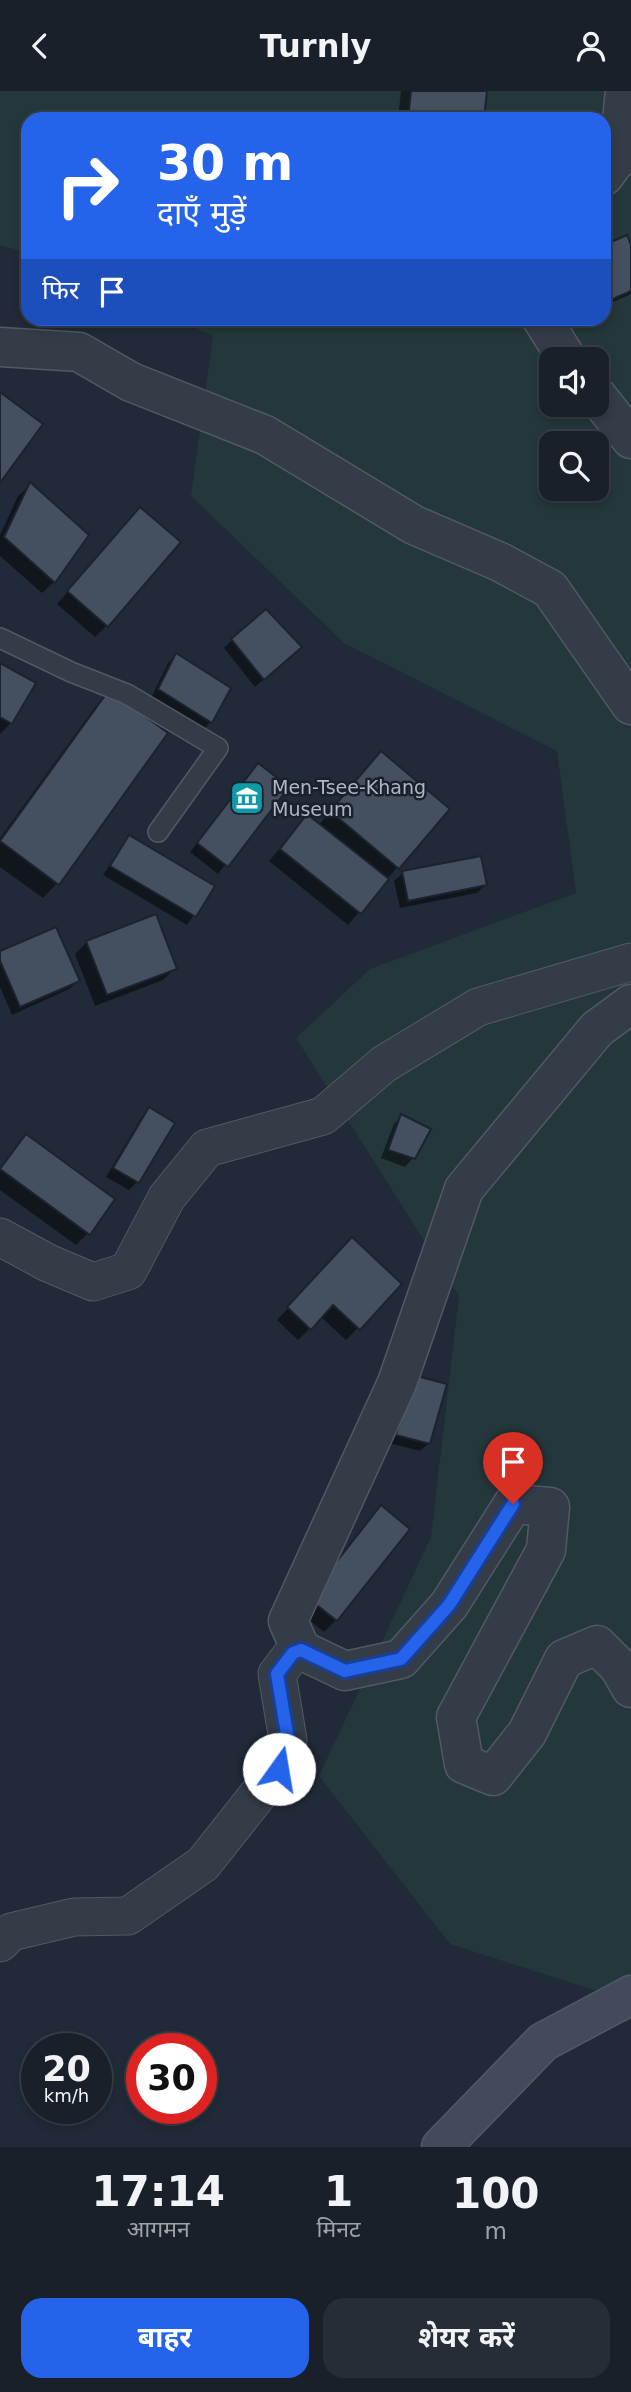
<!DOCTYPE html>
<html lang="hi">
<head>
<meta charset="utf-8">
<style>
	:root { --surface:#19202a; --page:#262d36; --text:#f1f3f6; --muted:#9fa3a8; --line:#373e47; --accent:#2563eb }
	body { margin:0; font-family:"DejaVu Sans","Noto Sans Devanagari",sans-serif; background:var(--page); color:var(--text); height:100vh; display:flex; flex-direction:column; font-size:26px; white-space:nowrap }
	* { box-sizing:border-box; margin:0 }
	p { font-size:23px; color:var(--muted) }
	.icon { flex:none; width:38px; height:38px; fill:none; stroke:currentColor; stroke-width:2; stroke-linecap:round; stroke-linejoin:round }
	.map { position:relative; height:2056px; overflow:hidden }
	.sheet { display:flex; flex-direction:column; background:var(--surface); flex:1 }
	.sheet>* { flex:none }
	.hud { position:absolute; left:21px; top:21px; width:590px; height:214px; border-radius:21px; box-shadow:0 4px 10px #0003,0 0 0 2px var(--line); background:#2563eb; color:#fff; overflow:hidden }
	.fabs { position:absolute; left:539px; top:256px; display:grid; gap:14px }
	.fabs a { display:grid; place-items:center; width:70px; height:70px; border-radius:14px; background:var(--surface); box-shadow:0 4px 10px #0003,0 0 0 2px var(--line); font-size:35px }
	.speed { position:absolute; left:21px; top:1942px; display:flex; gap:14px; font-size:35px; font-weight:700; text-align:center }
	.speed>* { display:grid; place-content:center; width:91px; height:91px; border-radius:50%; background:var(--surface); box-shadow:0 4px 10px #0003,0 0 0 2px var(--line); line-height:1 }
	.speed small { font-size:18px; font-weight:400 }
	.speed .limit { border:10px solid #d22; background:#fff; color:#111 }
	.pin { position:absolute; display:grid; place-items:center; width:60px; height:60px; color:#fff; margin:-72px -30px; border-radius:50% 50% 50% 0; rotate:-45deg; box-shadow:0 0 7px #0007 }
	.pin .icon { rotate:45deg }
	.me { position:absolute; width:77px; margin:-38px; rotate:13deg; stroke-linejoin:round; filter:drop-shadow(0 0 5px #0008) }
	.turn { display:flex; align-items:center; gap:24px; height:147px; padding:0 21px; font-size:32px }
	.turn .icon { width:91px; height:91px; stroke-width:2.5 }
	.turn b { display:block; font-size:49px; line-height:60px }
	.then { display:flex; align-items:center; height:66px; padding:0 21px; background:#0003; gap:14px; font-size:26px }
	.eta { display:flex; justify-content:space-evenly; align-items:center; height:119px; text-align:center }
	.eta b { font-size:42px; font-weight:700; line-height:49px }
	.action { display:flex; gap:14px; margin-top:auto; padding:14px 21px }
	.action a { flex:1; height:80px; border-radius:21px; background:var(--accent); color:#fff; font-size:28px; font-weight:700; line-height:80px; text-align:center }
	.action a+a { background:var(--page); color:var(--text) }
	header { display:flex; justify-content:space-between; align-items:center; height:91px; padding:0 21px; background:var(--surface); font-size:32px; font-weight:700 }
	.map>svg:first-child { display:block }
	.green { fill:#24373a; fill-rule:evenodd }
	.shadow { fill:#0007 }
	.building { fill:#444f60; stroke:#1c232f; stroke-width:2 }
	.lines { fill:none; stroke-linecap:round; stroke-linejoin:round }
	.service-casing { stroke:#525966; stroke-width:22 }
	.minor-casing { stroke:#525966; stroke-width:39 }
	.tertiary-casing { stroke:#525966; stroke-width:41 }
	.secondary-casing { stroke:#525966; stroke-width:41 }
	.service { stroke:#343c48; stroke-width:19 }
	.minor { stroke:#343c48; stroke-width:37 }
	.tertiary { stroke:#343c48; stroke-width:38 }
	.secondary { stroke:#424b5b; stroke-width:38 }
	.route-casing { stroke:#184099; stroke-width:18 }
	.route { stroke:#2563eb; stroke-width:12 }
	.labels { text-anchor:middle; dominant-baseline:central; stroke-width:5; stroke-linejoin:round; paint-order:stroke }
	.poi-label { font-size:19px; fill:#afb6c5; stroke:#1a212d; text-anchor:start }
</style>
</head>
<body>
<header><svg class="icon" aria-label="back" viewBox="0 0 24 24"><path d="M15 5l-7 7 7 7"/></svg>Turnly<svg class="icon" aria-label="person" viewBox="0 0 24 24"><circle cx="12" cy="8" r="4"/><path d="M4 21q1-7 8-7t8 7"/></svg></header>
<div class="map">
<svg width="631" height="2056" viewBox="0 0 631 2056">
	<rect width="100%" height="100%" fill="#212a38"/>
	<!-- green -->
	<path class="green" d="M 0,0 L 631,0 L 631,1911 L 450,1853 L 319,1685 L 431,1446 L 459,1205 L 296,947 L 370,878 L 576,802 L 557,660 L 344,552 L 191,405 L 213,245 L 176,228 L 604,228 L 604,28 L 28,28 L 28,162 L 0,154 ZM 551,268 L 597,268 L 597,313 L 551,313 ZM 551,352 L 597,352 L 597,397 L 551,397 Z"/>
	<!-- shadow -->
	<path class="shadow" d="M 401,0 L 485,0 L 482,28 L 398,28 Z
		M 626,146 L 631,158 L 631,203 L 604,215 L 604,156 Z
		M 30,394 L 54,491 L 42,502 L 0,465 L 0,444 L 18,405 Z
		M 140,418 L 107,534 L 95,546 L 57,513 Z
		M 232,549 L 291,564 L 255,596 L 224,557 Z
		M 177,564 L 211,630 L 203,639 L 151,607 L 168,572 Z
		M 0,574 L 11,632 L 0,643 Z
		M 109,601 L 57,792 L 43,807 L 0,776 L 0,747 L 95,616 Z
		M 258,674 L 286,696 L 218,783 L 190,761 Z
		M 369,674 L 447,718 L 348,834 L 269,770 L 307,725 L 319,734 Z
		M 129,746 L 213,795 L 187,834 L 103,784 Z
		M 403,782 L 485,794 L 477,802 L 400,817 L 394,790 Z
		M 87,851 L 175,877 L 163,889 L 95,915 L 75,863 Z
		M 0,862 L 78,890 L 69,898 L 12,924 L 0,896 Z
		M 149,1019 L 172,1032 L 137,1091 L 129,1099 L 106,1086 L 141,1027 Z
		M 402,1025 L 413,1067 L 405,1076 L 381,1067 L 394,1033 Z
		M 26,1045 L 88,1142 L 76,1154 L 0,1099 L 0,1077 Z
		M 341,1160 L 400,1193 L 346,1249 L 321,1226 L 298,1249 L 277,1229 Z
		M 405,1294 L 429,1352 L 420,1360 L 389,1352 Z
		M 381,1417 L 336,1529 L 324,1541 L 298,1520 Z"/>
	<!-- building -->
	<path class="building" d="M 411,0 L 487,0 L 484,28 L 408,28 Z
		M 627,144 L 631,154 L 631,200 L 604,212 L 604,154 Z
		M 0,301 L 43,333 L 0,392 Z
		M 30,391 L 89,444 L 55,492 L 4,446 Z
		M 140,416 L 181,451 L 108,536 L 67,500 Z
		M 266,518 L 302,556 L 264,589 L 231,548 Z
		M 176,562 L 231,597 L 212,632 L 158,598 Z
		M 0,572 L 36,592 L 12,633 L 0,626 Z
		M 109,599 L 168,642 L 59,794 L 0,750 Z
		M 381,660 L 450,718 L 399,778 L 330,720 Z
		M 258,672 L 289,696 L 228,776 L 197,752 Z
		M 307,723 L 389,788 L 361,823 L 280,758 Z
		M 129,744 L 215,795 L 196,826 L 110,775 Z
		M 481,765 L 487,794 L 408,810 L 402,780 Z
		M 156,823 L 177,878 L 107,904 L 86,850 Z
		M 56,836 L 80,890 L 20,916 L 0,870 L 0,860 Z
		M 149,1016 L 175,1032 L 139,1092 L 113,1077 Z
		M 401,1023 L 431,1038 L 415,1068 L 388,1059 Z
		M 26,1043 L 115,1108 L 90,1144 L 0,1078 Z
		M 352,1146 L 402,1193 L 360,1239 L 333,1214 L 311,1239 L 287,1216 Z
		M 413,1284 L 447,1293 L 430,1353 L 396,1344 Z
		M 381,1414 L 410,1438 L 337,1530 L 308,1507 Z"/>
	<g class="lines">
		<!-- service casing -->
		<g class="service-casing">
			<path id="service" d="M 0,547 L 71,581 L 127,603 L 218,657 L 158,741"/>
		</g>
		<!-- minor casing -->
		<g class="minor-casing">
			<path id="minor" d="M 0,1146 L 48,1172 L 93,1191 L 128,1180 L 167,1106 L 207,1057 L 323,1025 L 384,973 L 478,916 L 631,871
				M 0,1852 L 11,1841 L 74,1826 L 128,1825 L 203,1773 L 279,1677 L 288,1649 L 277,1583 L 293,1562 L 301,1559"/>
		</g>
		<!-- tertiary casing -->
		<g class="tertiary-casing">
			<path id="tertiary" d="M 604,85 L 618,66 L 625,0
				M 542,228 L 567,268
				M 0,256 L 79,261 L 131,291 L 265,344 L 414,434 L 500,471 L 550,498 L 631,614
				M 597,305 L 631,348
				M 631,913 L 597,938 L 464,1098 L 397,1292 L 288,1530 L 301,1559 L 345,1580 L 401,1568 L 449,1514 L 513,1413 L 550,1416 L 546,1459 L 456,1626 L 464,1673 L 493,1685 L 527,1642 L 564,1568 L 597,1554 L 619,1576 L 631,1597"/>
		</g>
		<!-- secondary casing -->
		<g class="secondary-casing">
			<path id="secondary" d="M 441,2056 L 543,1951 L 631,1904"/>
		</g>
		<!-- service -->
		<use href="#service" class="service"/>
		<!-- minor -->
		<use href="#minor" class="minor"/>
		<!-- tertiary -->
		<use href="#tertiary" class="tertiary"/>
		<!-- secondary -->
		<use href="#secondary" class="secondary"/>
	</g>
	<g class="lines">
		<!-- route casing -->
		<g class="route-casing">
			<path id="route" d="M 279,1678 L 288,1649 L 277,1583 L 293,1562 L 301,1559 L 345,1580 L 401,1568 L 449,1514 L 513,1413"/>
		</g>
		<!-- route -->
		<use href="#route" class="route"/>
	</g>
	<!-- icons -->
	<defs>
		<g id="museum-square" transform="scale(1.75)"><rect x="-9" y="-9" width="18" height="18" rx="4" fill="#0f9aa8" stroke="#1a212d"/><path d="M0-6L6-3V-2H-6V-3ZM-5-1h2V3h-2ZM-1-1h2V3h-2ZM3-1h2V3H3ZM-6 4H6V6H-6Z" fill="#fff"/></g>
	</defs>
	<g fill-rule="evenodd">
		<use href="#museum-square" x="247" y="707"/>
	</g>
	<g class="labels">
		<!-- poi labels -->
		<g class="poi-label">
			<text x="272" y="696">Men-Tsee-Khang<tspan x="272" dy="22">Museum</tspan></text>
		</g>
	</g>
</svg>
<div class="fabs">
<a><svg class="icon" aria-label="sound" viewBox="0 0 24 24"><path d="M4 9h4l5-4v14l-5-4H4zM17 9q2 3 0 6"/></svg></a>
<a><svg class="icon" aria-label="search" viewBox="0 0 24 24"><circle cx="10" cy="10" r="6"/><path d="M15 15l6 6"/></svg></a>
</div>
<div class="speed"><div>20<small>km/h</small></div><div class="limit">30</div></div>
<div class="pin" style="left:513px;top:1413px;background:#d93025"><svg class="icon" aria-label="arrive" viewBox="0 0 24 24"><path d="M6 21V4h12l-3 4 3 4H6"/></svg></div>
<svg class="me" style="left:279px;top:1678px" viewBox="-20 -20 40 40"><circle r="19" fill="#fff"/><path d="M0-13L10 11 0 6-10 11z" fill="#2563eb"/></svg>
<div class="hud">
<div class="turn"><svg class="icon" aria-label="right" viewBox="0 0 24 24"><path d="M7 20v-9h11M14 6l5 5-5 5"/></svg><div><b>30 m</b>दाएँ मुड़ें</div></div>
<div class="then">फिर<svg class="icon" aria-label="arrive" viewBox="0 0 24 24"><path d="M6 21V4h12l-3 4 3 4H6"/></svg></div>
</div>
</div>
<section class="sheet">
<div class="eta">
<div><b>17:14</b><p>आगमन</p></div>
<div><b>1</b><p>मिनट</p></div>
<div><b>100</b><p>m</p></div>
</div>
<div class="action"><a>बाहर</a><a>शेयर करें</a></div>
</section>
</body>
</html>
